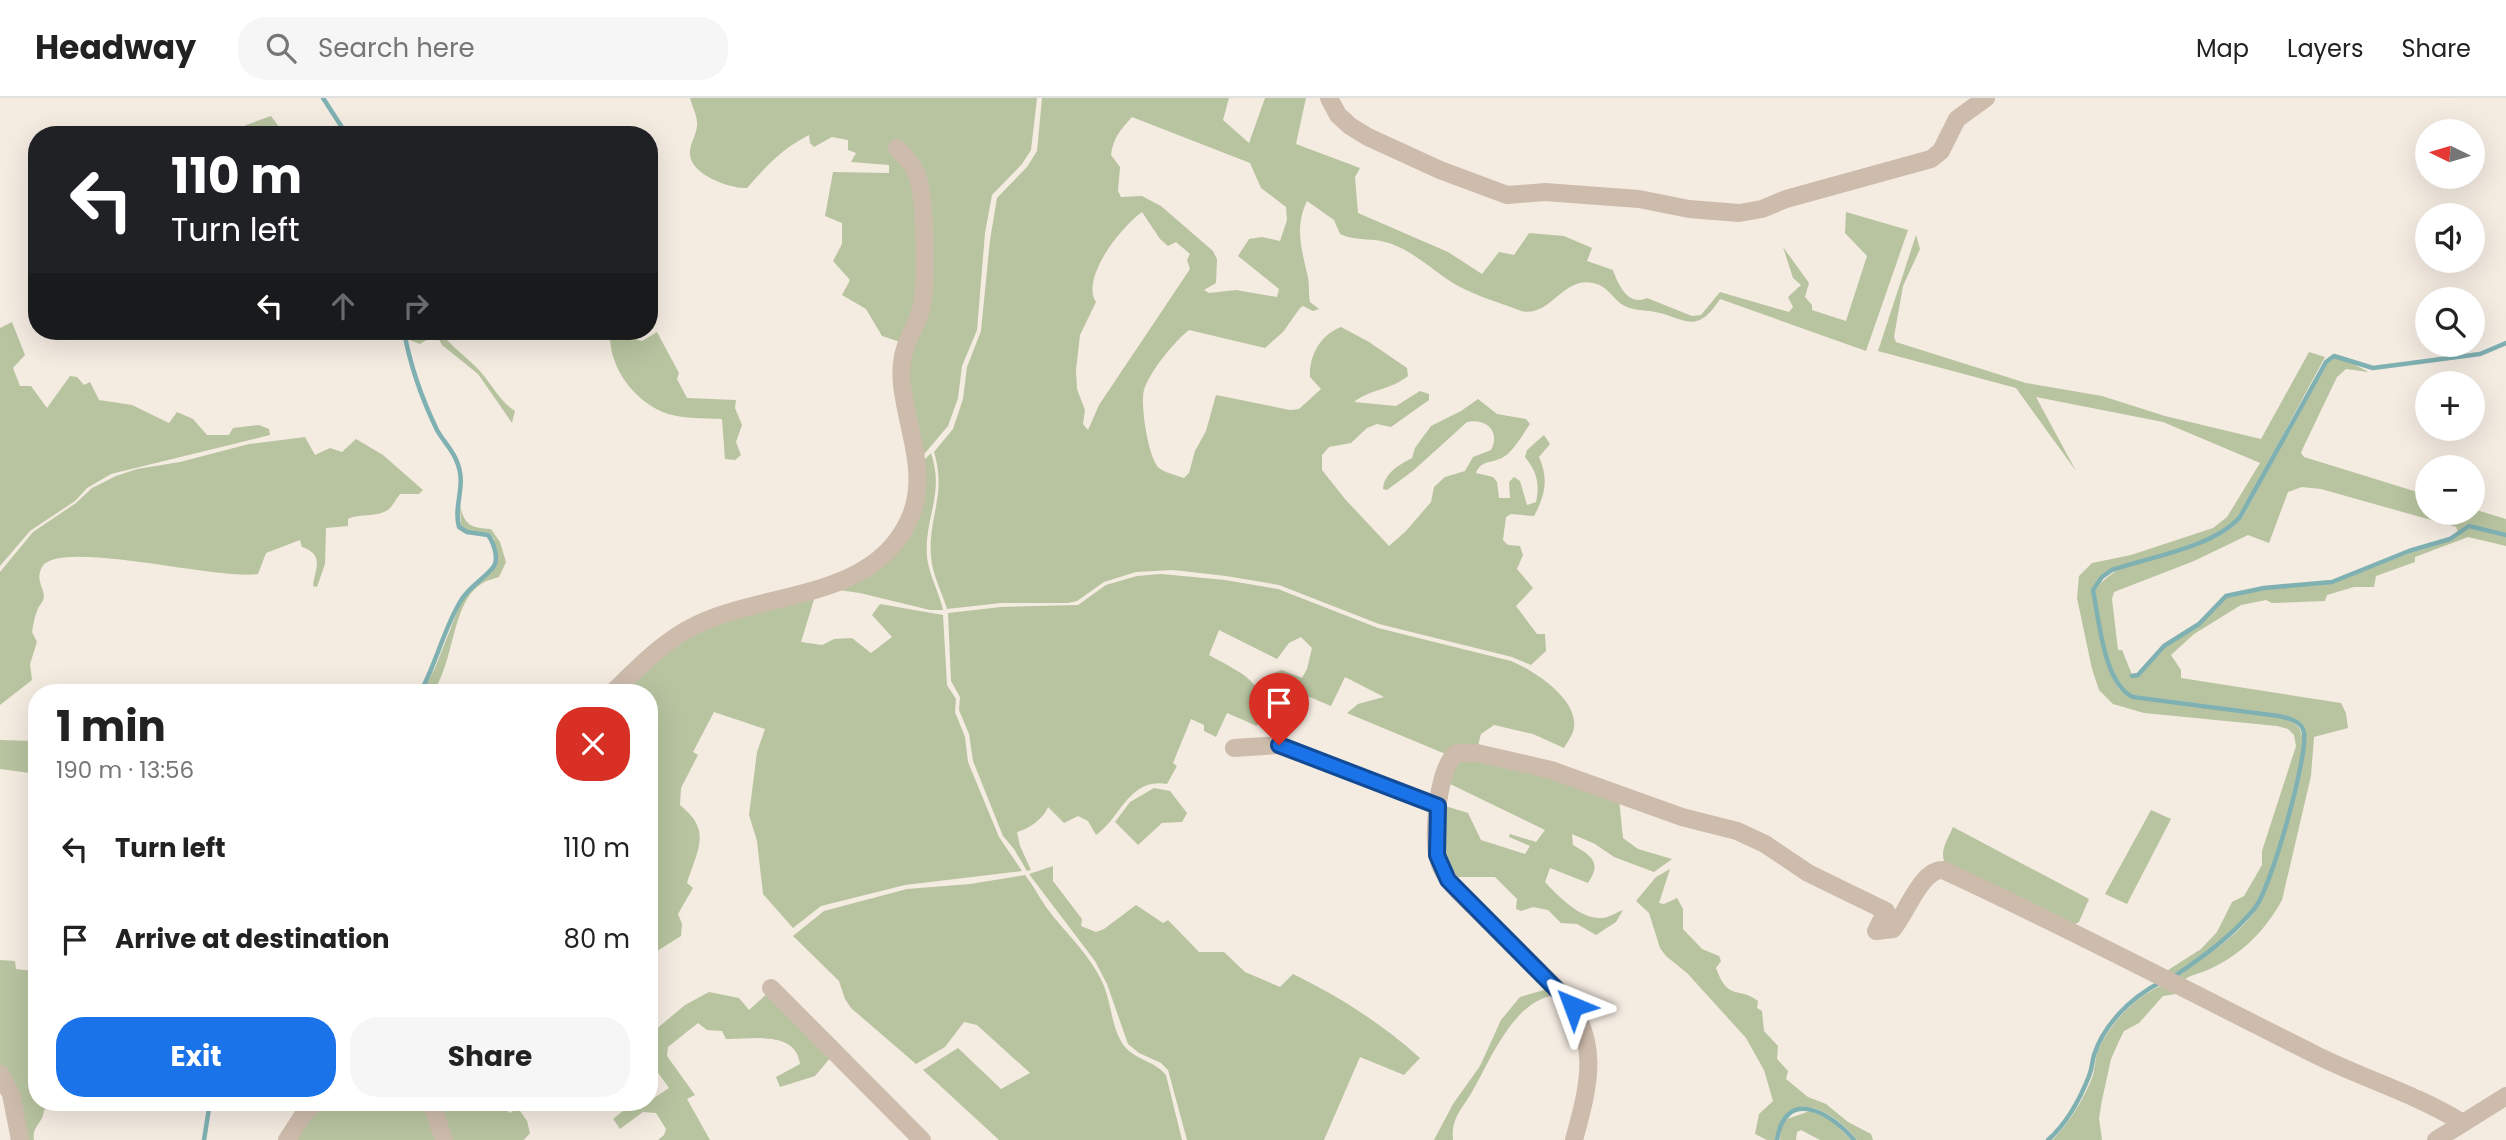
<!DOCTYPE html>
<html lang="en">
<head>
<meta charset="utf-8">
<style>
	:root { --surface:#fff; --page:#f6f6f6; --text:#222; --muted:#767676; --line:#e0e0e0; --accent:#1a73e8 }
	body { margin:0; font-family:Poppins,sans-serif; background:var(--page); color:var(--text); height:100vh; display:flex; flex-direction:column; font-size:26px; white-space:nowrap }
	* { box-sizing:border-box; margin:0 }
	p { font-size:23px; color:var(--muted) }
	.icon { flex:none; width:38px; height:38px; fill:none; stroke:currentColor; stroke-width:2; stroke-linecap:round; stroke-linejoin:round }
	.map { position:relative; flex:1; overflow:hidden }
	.drawer { position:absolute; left:28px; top:586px; width:630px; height:427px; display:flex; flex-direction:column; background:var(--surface); border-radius:28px; box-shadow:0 7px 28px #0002 }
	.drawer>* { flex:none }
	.top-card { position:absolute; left:28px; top:28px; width:630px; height:214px; border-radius:28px; box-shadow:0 7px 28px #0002; background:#202124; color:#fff; overflow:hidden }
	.needle { width:46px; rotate:275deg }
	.controls { position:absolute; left:2415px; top:21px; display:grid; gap:14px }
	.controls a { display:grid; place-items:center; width:70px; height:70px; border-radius:50%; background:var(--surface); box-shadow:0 7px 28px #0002; font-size:35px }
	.pin { position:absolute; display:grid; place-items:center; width:60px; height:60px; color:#fff; margin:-72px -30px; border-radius:50% 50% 50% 0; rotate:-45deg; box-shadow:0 0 7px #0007 }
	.pin .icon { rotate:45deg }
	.me { position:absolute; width:77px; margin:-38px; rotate:316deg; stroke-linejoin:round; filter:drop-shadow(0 0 5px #0008) }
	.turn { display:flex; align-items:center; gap:24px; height:147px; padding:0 28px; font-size:32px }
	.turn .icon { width:91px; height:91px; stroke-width:2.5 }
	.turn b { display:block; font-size:49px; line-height:60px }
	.lanes { display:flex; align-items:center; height:66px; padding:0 28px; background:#0003; justify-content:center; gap:35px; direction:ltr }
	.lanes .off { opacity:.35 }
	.round { display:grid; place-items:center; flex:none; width:74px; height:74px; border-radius:28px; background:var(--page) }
	.summary { display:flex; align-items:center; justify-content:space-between; height:119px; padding:0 28px }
	h1 { font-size:42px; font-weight:700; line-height:52px }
	.action { display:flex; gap:14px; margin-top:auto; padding:14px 28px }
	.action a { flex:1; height:80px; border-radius:28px; background:var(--accent); color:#fff; font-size:28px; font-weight:700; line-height:80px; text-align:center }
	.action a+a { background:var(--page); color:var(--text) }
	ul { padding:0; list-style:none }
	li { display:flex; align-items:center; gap:21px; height:91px; padding:0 28px }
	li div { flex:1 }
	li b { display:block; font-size:26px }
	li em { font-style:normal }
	header { display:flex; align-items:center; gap:42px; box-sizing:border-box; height:98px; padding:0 35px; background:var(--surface); border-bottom:2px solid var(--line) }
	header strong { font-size:33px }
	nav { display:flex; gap:38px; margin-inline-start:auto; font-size:24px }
	.search { width:490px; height:63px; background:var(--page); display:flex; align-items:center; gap:18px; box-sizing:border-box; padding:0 24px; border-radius:28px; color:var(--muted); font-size:26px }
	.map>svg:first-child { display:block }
	.green { fill:#b8c4a0; fill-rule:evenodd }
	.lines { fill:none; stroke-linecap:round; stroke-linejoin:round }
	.stream { stroke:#7fb0b2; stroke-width:4.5 }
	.minor { stroke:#cdbbac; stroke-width:18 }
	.route-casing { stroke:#114b97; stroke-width:18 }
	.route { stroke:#1a73e8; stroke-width:12 }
</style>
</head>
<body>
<header>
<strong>Headway</strong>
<div class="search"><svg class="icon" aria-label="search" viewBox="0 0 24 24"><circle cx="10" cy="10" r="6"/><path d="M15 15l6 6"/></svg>Search here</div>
<nav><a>Map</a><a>Layers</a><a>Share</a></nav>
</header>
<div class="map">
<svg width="2506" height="1042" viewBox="0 0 2506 1042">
	<rect width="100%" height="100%" fill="#f4ebe1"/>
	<!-- green -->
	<path class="green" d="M 690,0 L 1037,0 L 1031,52 L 1022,66 L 992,97 L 985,135 L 977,232 L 962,268 L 958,300 L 948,328 L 920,361 C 915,330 904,297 904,265 C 905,245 919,229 924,210 C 930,187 927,100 919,77 C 915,65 906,56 897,47 L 894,47 C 897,60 911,70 916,84 C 923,107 925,187 919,210 C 915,222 908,234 903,245 L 882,238 L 866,211 L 842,197 L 850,182 L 833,163 L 842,146 L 842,125 L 825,118 L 833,74 L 889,75 L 889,67 L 851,64 L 856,55 L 848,52 L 848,42 L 832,39 L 814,49 L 810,45 L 809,37 C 783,50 766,68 747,90 C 730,91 688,76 690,54 C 690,45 697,36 697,27 C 698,19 692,8 690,0 Z
		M 1042,0 L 1229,0 L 1223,22 L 1249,45 L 1265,0 L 1306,0 L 1296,46 L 1360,70 L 1355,79 L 1358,115 L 1448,154 L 1482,176 L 1499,154 L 1514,157 L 1529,135 L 1564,138 L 1592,150 L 1587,163 L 1613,172 C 1618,186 1628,209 1647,200 L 1692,218 L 1701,217 L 1720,194 L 1789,214 L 1793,209 L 1788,199 L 1801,187 L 1793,180 L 1783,149 L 1809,185 L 1805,199 L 1812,207 L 1812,212 L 1846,223 L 1867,158 L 1845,135 L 1846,114 L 1908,132 L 1866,253 L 1720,201 C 1695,240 1684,218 1650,213 C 1640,212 1632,212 1623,207 C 1612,200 1608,188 1593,185 C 1563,178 1550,220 1521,213 C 1501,205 1479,199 1460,189 C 1437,177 1420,157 1392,146 C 1374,139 1357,144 1340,136 L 1334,122 L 1307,103 C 1295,128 1301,150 1307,175 C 1310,185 1308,194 1310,204 L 1319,211 L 1313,213 L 1303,208 L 1300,210 L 1283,234 L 1265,250 L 1189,232 C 1174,244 1150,273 1144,292 C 1140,305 1148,360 1159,370 C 1165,375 1176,377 1184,380 L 1189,375 L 1195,353 L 1206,333 L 1216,297 L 1290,312 L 1299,311 L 1321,291 L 1310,279 C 1309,258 1320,237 1341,229 L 1369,244 L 1407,270 L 1408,278 C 1391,292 1370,291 1354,304 L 1396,308 L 1420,293 L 1429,296 L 1429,302 L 1391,329 L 1377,326 L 1367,330 L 1351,345 L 1329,349 L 1322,357 L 1322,372 L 1345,401 L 1389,448 L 1406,433 L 1431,404 L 1434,389 L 1445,379 L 1465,373 L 1473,359 L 1491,352 C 1501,333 1486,320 1467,324 L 1414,372 L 1387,392 L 1383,391 C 1384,375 1400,366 1412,360 L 1415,350 L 1431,328 L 1461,313 L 1478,301 L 1497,316 L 1526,321 L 1530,326 C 1523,336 1515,351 1505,358 C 1494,366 1481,361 1476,375 L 1493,379 L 1497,384 L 1499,400 L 1510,400 L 1509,384 L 1514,379 L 1520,383 L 1527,407 L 1536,404 C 1540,386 1537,374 1525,359 L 1527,352 L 1544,337 L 1550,346 L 1539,359 C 1549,381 1545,398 1534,418 L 1511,416 L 1506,419 L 1503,442 L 1508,447 L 1520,448 L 1523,457 L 1517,471 L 1533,490 L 1516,508 L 1537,536 L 1545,536 L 1546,553 L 1531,567 L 1512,559 L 1379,526 L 1279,487 L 1226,478 L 1173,472 L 1136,474 L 1104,484 L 1077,503 L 1068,505 L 1001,505 L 947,511 C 942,494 932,476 931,458 C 928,419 947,396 934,354 L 953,331 L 963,301 L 967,269 L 981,233 L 990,142 L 997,100 L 1027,69 L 1037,53 ZM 1132,19 L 1250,65 L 1261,90 L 1286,109 L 1287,122 L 1280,143 L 1262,139 L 1249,141 L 1238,158 L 1279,191 L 1277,199 L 1236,192 L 1209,195 L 1204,192 L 1216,185 L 1217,161 L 1213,153 L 1161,108 L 1142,98 L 1121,99 L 1118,93 L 1120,69 L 1111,57 C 1113,40 1121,31 1132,19 ZM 1142,114 L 1160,141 L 1168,148 L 1176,144 L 1190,156 L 1187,162 L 1190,171 L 1099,307 L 1088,332 L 1083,326 L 1085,312 L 1077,291 L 1076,272 L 1080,237 L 1096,204 C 1080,180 1122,128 1142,114 Z
		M 271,18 L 285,37 L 242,37 L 240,34 L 246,27 Z
		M 1916,137 L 1920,151 L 1903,188 L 1894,239 L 1896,244 L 2026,285 L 2102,298 L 2165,318 L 2261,341 L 2309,254 L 2325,259 L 2239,418 C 2214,448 2148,458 2111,471 L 2101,478 L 2092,492 L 2111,576 C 2116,588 2120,595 2133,600 L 2279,619 C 2304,627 2303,633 2302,657 C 2290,700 2280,773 2255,807 C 2233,837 2202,858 2172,877 L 2165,874 L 2201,851 L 2217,834 L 2232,804 L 2244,798 L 2262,767 L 2262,753 L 2296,648 L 2294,637 L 2288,631 L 2277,628 L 2144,615 L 2113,606 L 2099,592 L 2092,571 L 2077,500 L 2079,478 L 2092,465 L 2131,457 L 2213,430 L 2227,419 L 2260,365 L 2163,324 L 2036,299 L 2076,373 L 2016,290 L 1878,253 Z
		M 12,224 L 25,257 L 13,270 L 20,288 L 31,288 L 47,310 L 70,278 L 77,279 L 84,287 L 90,284 L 99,302 L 132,307 L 169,325 L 177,314 L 193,321 L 207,337 L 229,337 L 233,330 L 259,327 L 269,331 L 270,337 L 111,376 L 87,390 L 75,403 L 30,433 L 0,468 L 0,230 Z
		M 406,233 L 440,233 C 451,249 466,258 479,272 C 491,285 500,304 515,313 L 512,325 L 478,276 L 442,247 L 436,236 L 420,246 L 407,241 Z
		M 610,233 L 628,233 L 629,239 L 642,243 L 657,234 L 679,275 L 677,281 L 687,300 L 736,302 L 735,310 L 742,327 L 736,344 L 741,357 L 735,362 L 725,361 L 722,321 C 705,320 685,321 668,316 C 634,304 608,269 610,233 Z
		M 2335,260 L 2345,262 L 2369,274 L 2346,271 L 2337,279 L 2303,350 L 2301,355 L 2304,359 L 2427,397 L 2427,415 L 2473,415 L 2473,411 L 2506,421 L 2506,436 L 2469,427 L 2458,434 L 2456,429 L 2321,391 L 2302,389 L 2288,394 L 2269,445 L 2248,437 L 2194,463 L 2114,494 L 2112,501 L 2118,552 L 2122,552 L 2133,579 L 2139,579 L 2165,549 L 2200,527 L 2227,499 L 2264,491 L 2332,485 L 2410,455 L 2450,443 L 2469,430 L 2506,439 L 2506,448 L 2468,439 L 2415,459 L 2415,464 L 2376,478 L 2374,489 L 2354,489 L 2327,497 L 2325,503 L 2272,505 L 2266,502 L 2241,507 L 2194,536 L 2171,557 L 2181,572 L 2181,580 L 2341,605 L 2346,615 L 2348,630 L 2314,639 L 2311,678 L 2282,802 C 2265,833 2242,856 2210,871 C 2199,876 2188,877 2180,885 L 2171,881 C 2202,861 2237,840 2258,809 C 2272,789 2316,644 2304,628 C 2298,621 2288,618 2280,616 L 2134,597 C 2106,585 2101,521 2095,493 C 2126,447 2205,463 2242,420 L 2327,265 Z
		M 305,339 L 315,357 L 330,350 L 342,354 L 356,341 L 383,357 L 423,392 L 419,396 L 400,396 C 396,401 393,407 389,411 C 378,420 360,415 348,421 L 348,428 L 326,430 L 325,466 L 317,489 L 313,488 C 315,470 325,457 302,449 L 300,442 L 266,455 L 258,476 C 220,483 58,440 42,469 C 35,482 44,489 44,499 C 43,505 38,508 37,513 C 34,520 33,528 32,534 L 37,544 L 30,566 L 32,582 L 0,607 L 0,474 L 33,434 L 76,405 L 92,390 L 116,378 L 137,371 L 180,364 L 249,346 Z
		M 931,355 C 945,396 924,420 927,459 C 929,477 939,494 943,512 L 930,512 L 860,495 L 824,490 L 889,456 L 920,366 Z
		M 460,407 C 464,427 471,430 491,431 L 500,444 L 506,464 L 499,479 C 494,481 487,482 483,485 C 451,502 455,566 432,595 L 422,595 L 435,570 L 461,504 L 497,466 L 494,441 L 489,435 L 468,432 L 461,428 Z
		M 1161,476 L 1225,482 L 1278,491 L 1378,530 L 1511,563 C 1533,572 1578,600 1574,630 C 1573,637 1567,644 1564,650 L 1533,636 L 1494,627 L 1481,636 L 1477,651 L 1448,657 L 1347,615 L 1358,606 L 1384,599 L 1345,579 L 1331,608 L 1274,584 L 1270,576 L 1282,572 L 1302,580 L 1307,571 L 1312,550 L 1301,539 L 1289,545 L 1277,561 L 1219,532 L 1209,557 C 1240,575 1274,585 1257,628 L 1227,615 L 1216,639 L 1204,633 L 1204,627 L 1191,621 L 1173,665 L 1177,668 L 1167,686 C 1129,679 1120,721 1096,737 L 1088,723 L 1078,718 L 1064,725 L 1048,709 C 1044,720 1029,731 1017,734 L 1020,748 L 1031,772 L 1027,773 L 1014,751 L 1003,738 L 973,663 L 969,636 L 959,612 L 960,599 L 951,583 L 948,515 L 1001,509 L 1078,507 L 1106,487 L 1137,478 Z
		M 816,495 L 801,544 L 822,547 L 834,541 L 852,540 L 871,555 L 892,539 L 872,517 L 880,506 L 943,517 L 947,587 L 956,601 L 955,614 L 965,639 L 968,664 L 999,739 L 1022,773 L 905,787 L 821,808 L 793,830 L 763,796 L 757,743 L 749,717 L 757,654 L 765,631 L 714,614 L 693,654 L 698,657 L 681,690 L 680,707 C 712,733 698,750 687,785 L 693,790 L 678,816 L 682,826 L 681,838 L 649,858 L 649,595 L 618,595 L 689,535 Z
		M 37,632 L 37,676 L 0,671 L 0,642 L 32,643 L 34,634 Z
		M 1479,658 L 1619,701 L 1623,740 L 1638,751 L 1672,761 L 1654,774 L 1614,759 L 1595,746 L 1572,736 L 1573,747 C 1592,758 1602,765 1588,785 L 1550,770 L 1545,784 C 1558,798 1581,822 1602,820 C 1608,820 1617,814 1623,812 L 1616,824 L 1596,837 L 1577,826 L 1561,825 L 1548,812 L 1533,809 L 1521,813 L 1516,811 L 1517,801 L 1495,779 L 1451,779 L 1440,735 L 1442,707 L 1468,715 L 1481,742 L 1525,756 L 1530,748 L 1509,739 L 1510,736 L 1536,744 L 1545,732 L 1446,684 L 1453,663 Z
		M 1154,690 L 1170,693 L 1187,715 L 1182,724 L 1162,725 L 1138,747 L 1115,724 L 1130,704 Z
		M 2151,712 L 2171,721 L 2127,806 L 2105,796 Z
		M 1953,729 L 2089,801 L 2079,824 L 2073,827 L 1945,765 C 1939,753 1948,741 1953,729 Z
		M 1053,768 L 1053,783 L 1082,821 L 1081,828 L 1096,834 L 1104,831 L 1136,807 L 1163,825 L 1168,822 L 1199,854 L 1224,854 L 1245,874 L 1280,889 L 1293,876 C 1340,899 1381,925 1420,960 L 1404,977 L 1360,959 L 1324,1042 L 1187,1042 L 1168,972 L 1161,965 L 1139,955 L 1128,946 L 1107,886 L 1095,863 L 1029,776 Z
		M 1670,771 L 1659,805 L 1664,806 L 1677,800 L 1683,811 L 1683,831 L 1702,851 L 1719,858 L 1721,863 L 1716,870 C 1728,904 1739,888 1758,903 L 1757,910 L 1762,913 L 1764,933 L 1778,948 L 1777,961 L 1788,973 L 1786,981 L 1808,999 L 1826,1006 L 1848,1024 L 1871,1036 L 1873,1042 L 1857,1042 C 1834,1011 1783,986 1775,1042 L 1767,1042 L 1755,1036 L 1759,1016 L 1773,1003 L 1764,972 L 1746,940 L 1687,875 L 1666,858 L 1660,850 L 1649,815 L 1636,803 L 1656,779 Z
		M 1025,777 C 1033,787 1039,799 1046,809 C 1066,836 1091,857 1104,888 C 1111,906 1112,929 1122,945 C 1133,962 1154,962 1166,977 L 1182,1042 L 999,1042 L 923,972 L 958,950 L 1001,991 L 1030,975 L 977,927 L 964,924 L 945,949 L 916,966 L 851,910 L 845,901 L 839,883 L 793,838 L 824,813 L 907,791 L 970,786 Z
		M 0,862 L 15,863 L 16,871 L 34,873 L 37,864 L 37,1004 L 57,1005 L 44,1012 C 44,1024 31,1029 34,1042 L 22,1042 L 0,971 Z
		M 2160,888 L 2176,896 L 2163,898 L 2139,925 L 2124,933 L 2119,943 L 2111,961 L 2102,1002 L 2099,1020 L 2102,1042 L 2052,1042 C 2069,1026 2085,999 2093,977 C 2095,970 2095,962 2097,955 C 2109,926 2132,902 2160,888 Z
		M 1551,890 L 1558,897 C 1515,899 1491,961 1472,994 C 1462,1011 1451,1020 1453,1042 L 1434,1042 L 1453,1006 L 1480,968 L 1501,922 L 1520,899 Z
		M 709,894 L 739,900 L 749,912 L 768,895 L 831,959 L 815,978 L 780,989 L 776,979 L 800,966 C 796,931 749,942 726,941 L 722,933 L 707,932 L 698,925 L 668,949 L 667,958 L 695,997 L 687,1001 L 710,1042 L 658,1042 L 664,1037 L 666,1031 L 656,1015 L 643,1014 L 620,1031 L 613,1021 L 633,1005 L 640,1009 L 669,990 L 656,972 L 649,973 L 649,937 L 685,907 Z
		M 326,1004 L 429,1005 L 442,1042 L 291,1042 L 314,1012 Z
		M 434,1005 L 500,1005 L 510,1015 L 518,1010 L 527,1023 L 530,1035 L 524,1042 L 446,1042 Z
		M 1810,1013 L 1831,1022 L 1851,1042 L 1820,1042 L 1801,1032 L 1797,1034 L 1796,1042 L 1780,1042 L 1781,1029 L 1787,1021 Z"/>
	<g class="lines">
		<!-- stream -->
		<path class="stream" d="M 323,0 L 347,37
			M 404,233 C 410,267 422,301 437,332 C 443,343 453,352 457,364 C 467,387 453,407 459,429 L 467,434 L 488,437 C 493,443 499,460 494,468 C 487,479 469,488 460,504 C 443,533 436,566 420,595
			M 2132,578 L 2138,577 L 2164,548 L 2199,526 L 2226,498 L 2264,490 L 2332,484 L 2409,453 L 2450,441 L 2469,428 L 2506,437
			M 2173,879 C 2203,859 2232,838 2255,810 C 2271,790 2308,659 2304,635 C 2303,624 2289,620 2279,618 L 2133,599 C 2104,586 2099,522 2093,492 L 2102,479 L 2112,472 C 2150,459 2214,449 2240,419 L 2326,264 L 2334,258 L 2373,270 L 2480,256 L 2506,245
			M 204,1042 L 210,1004
			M 1777,1042 C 1785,988 1832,1015 1854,1042
			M 2048,1042 C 2066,1026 2080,1001 2089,978 C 2092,971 2092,964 2094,957 C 2104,926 2131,900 2159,885"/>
		<!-- minor -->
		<path class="minor" d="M 1329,0 L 1338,17 L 1350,28 L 1368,39 L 1440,72 L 1507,97 L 1545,94 L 1639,101 L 1689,111 L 1739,115 L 1762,111 L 1786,101 L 1931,61 L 1941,53 L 1957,21 L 1986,0
			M 612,595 C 637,571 662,544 694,528 C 763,493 873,503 909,422 C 937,362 885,297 907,245 C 911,234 918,223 921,211 C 927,188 926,96 916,75 C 911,65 904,57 897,50
			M 1234,650 L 1279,647 L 1438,708
			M 771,890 L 922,1042
			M 0,976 L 11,996 L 20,1042
			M 431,1004 L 444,1042
			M 287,1042 L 305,1014 L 317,1004
			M 1574,1042 C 1589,987 1602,941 1560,894 L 1458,793 C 1449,783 1441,773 1438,760 C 1432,738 1438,667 1457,655 L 1477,655 L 1551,672 L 1682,719 L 1737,733 L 1765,746 L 1808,775 L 1886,813 L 1876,833 L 1893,831 C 1906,816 1922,770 1943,772 C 2069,830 2192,895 2316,957 C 2364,981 2416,996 2461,1024
			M 2436,1042 L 2506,998"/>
	</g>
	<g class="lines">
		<!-- route casing -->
		<g class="route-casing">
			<path id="route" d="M 1279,647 L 1438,708 L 1437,757 L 1448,782 L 1573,908"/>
		</g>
		<!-- route -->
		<use href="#route" class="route"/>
	</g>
</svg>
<div class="controls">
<a><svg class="needle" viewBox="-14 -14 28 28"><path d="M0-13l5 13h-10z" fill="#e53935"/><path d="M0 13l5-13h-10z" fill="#767676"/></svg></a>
<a><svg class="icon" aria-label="sound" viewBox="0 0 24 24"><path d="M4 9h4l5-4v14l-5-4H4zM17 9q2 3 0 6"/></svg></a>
<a><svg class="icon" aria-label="search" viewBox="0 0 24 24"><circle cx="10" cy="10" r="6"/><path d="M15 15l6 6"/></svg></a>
<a>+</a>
<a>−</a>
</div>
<div class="pin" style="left:1279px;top:647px;background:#d93025"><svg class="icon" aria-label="arrive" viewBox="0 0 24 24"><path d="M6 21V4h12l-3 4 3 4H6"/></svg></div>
<svg class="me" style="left:1573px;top:908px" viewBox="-20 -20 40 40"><path d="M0-17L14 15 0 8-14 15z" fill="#1a73e8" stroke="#fff" stroke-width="4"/></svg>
<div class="top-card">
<div class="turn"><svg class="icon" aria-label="left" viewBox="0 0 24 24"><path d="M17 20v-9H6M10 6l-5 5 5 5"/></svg><div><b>110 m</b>Turn left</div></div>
<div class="lanes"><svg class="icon" aria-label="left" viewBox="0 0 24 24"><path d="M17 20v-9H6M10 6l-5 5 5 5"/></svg><svg class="icon off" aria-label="ahead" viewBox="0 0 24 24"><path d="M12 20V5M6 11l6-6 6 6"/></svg><svg class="icon off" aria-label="right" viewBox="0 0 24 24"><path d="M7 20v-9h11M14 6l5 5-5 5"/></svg></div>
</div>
<section class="drawer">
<div class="summary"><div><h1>1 min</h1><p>190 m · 13:56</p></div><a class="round" style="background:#d93025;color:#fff"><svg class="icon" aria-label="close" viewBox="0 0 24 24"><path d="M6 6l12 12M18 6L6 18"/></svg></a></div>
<ul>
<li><svg class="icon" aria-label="left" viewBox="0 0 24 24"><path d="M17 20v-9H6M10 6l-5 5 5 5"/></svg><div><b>Turn left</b></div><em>110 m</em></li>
<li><svg class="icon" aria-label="arrive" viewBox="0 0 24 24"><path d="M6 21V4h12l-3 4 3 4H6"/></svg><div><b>Arrive at destination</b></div><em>80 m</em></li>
</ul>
<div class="action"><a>Exit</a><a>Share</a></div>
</section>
</div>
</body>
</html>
